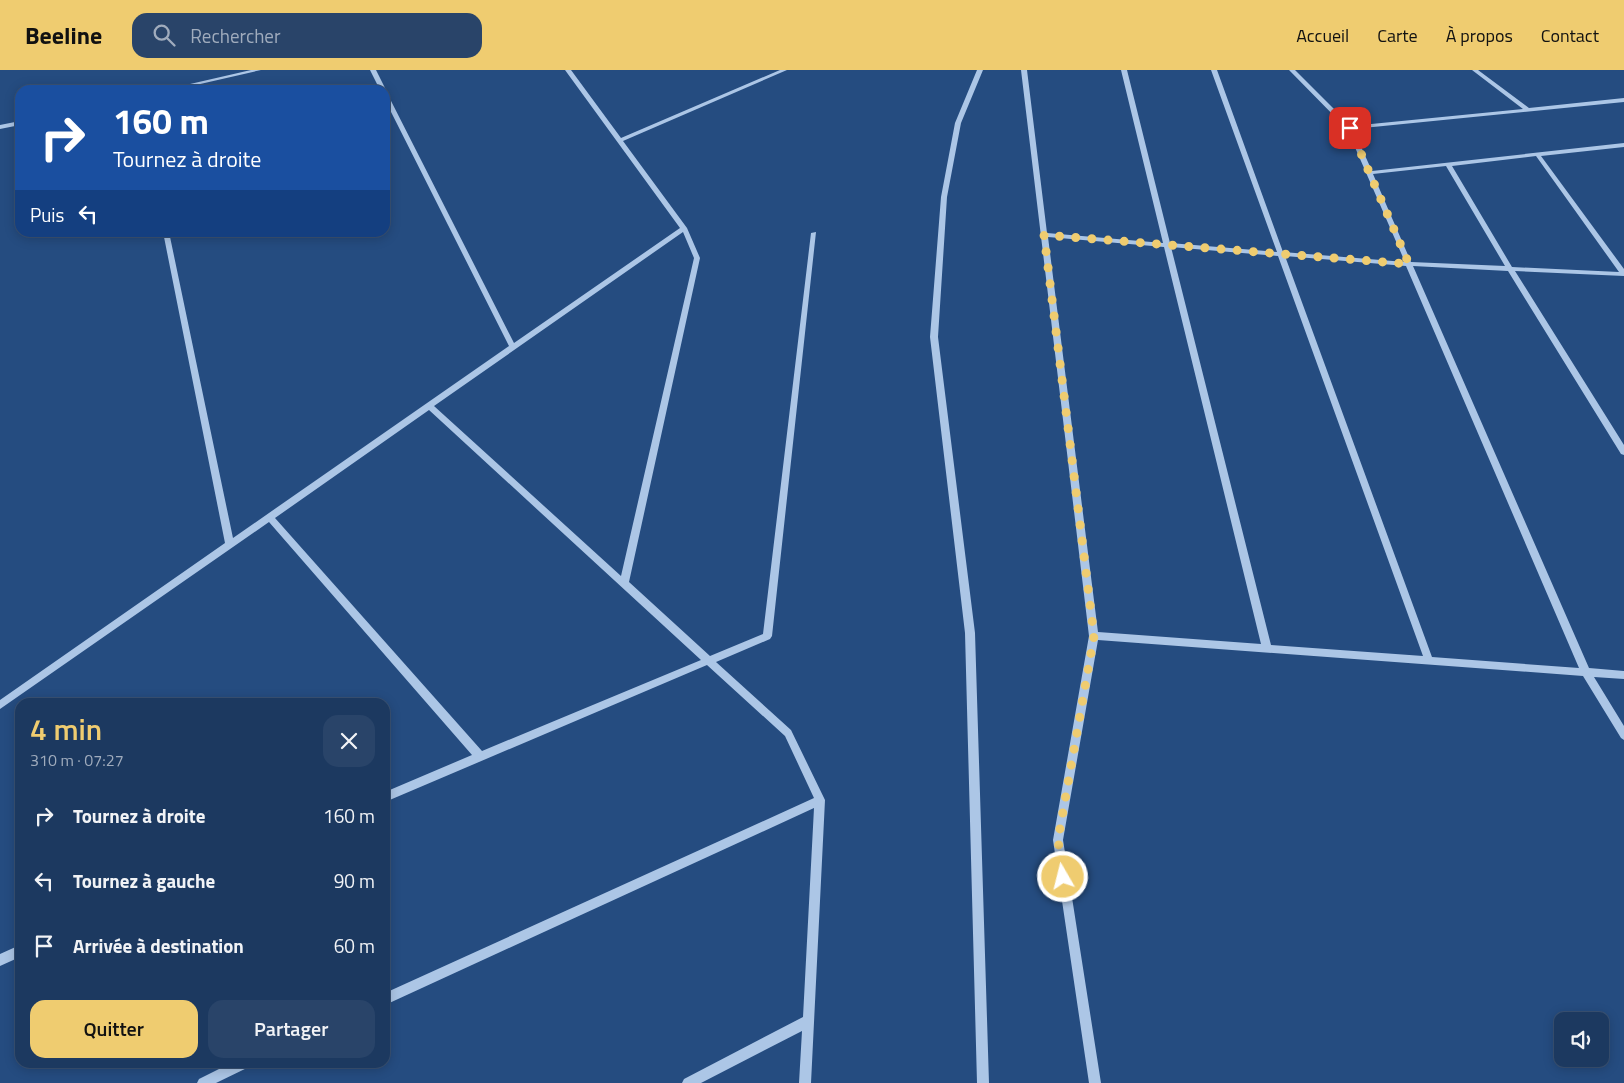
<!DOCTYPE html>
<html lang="fr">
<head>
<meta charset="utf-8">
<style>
	:root { --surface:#1c3960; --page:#294469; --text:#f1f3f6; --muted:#a0acbd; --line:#3a5375; --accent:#efcc70 }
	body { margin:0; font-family:"Titillium Web",sans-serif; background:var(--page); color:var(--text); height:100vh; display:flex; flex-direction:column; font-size:19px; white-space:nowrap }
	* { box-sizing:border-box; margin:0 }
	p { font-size:16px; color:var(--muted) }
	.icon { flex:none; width:28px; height:28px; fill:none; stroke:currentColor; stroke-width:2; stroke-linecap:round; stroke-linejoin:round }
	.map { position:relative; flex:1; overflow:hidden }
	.details { position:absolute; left:15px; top:628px; width:375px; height:370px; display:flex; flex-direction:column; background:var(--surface); border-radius:15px; box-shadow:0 2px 12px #0003,0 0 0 1px var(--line) }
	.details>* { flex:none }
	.banner { position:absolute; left:15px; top:15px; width:375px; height:152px; border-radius:15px; box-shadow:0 2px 12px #0003,0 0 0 1px var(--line); background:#1a4fa0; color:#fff; overflow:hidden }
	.buttons { position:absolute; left:1554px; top:942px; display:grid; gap:10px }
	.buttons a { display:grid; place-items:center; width:55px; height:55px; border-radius:10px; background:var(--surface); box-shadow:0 2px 12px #0003,0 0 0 1px var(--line); font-size:25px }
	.pin { position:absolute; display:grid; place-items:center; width:42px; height:42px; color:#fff; margin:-21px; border-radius:10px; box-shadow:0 2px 8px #0006 }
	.me { position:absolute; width:55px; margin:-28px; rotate:352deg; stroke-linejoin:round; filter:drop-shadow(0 0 4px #0008) }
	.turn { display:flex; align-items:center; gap:18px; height:105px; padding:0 15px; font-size:22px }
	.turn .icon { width:65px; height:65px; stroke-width:2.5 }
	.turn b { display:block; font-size:35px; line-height:42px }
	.then { display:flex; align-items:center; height:48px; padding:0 15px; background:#0003; gap:10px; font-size:19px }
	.round { display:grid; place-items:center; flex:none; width:52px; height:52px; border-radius:15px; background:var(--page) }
	.summary { display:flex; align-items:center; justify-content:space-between; height:85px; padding:0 15px }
	h1 { font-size:30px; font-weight:600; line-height:38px; color:var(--accent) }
	.primary-button { display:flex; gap:10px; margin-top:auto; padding:10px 15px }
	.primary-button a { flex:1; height:58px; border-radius:15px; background:var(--accent); color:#111; font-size:20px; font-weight:600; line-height:58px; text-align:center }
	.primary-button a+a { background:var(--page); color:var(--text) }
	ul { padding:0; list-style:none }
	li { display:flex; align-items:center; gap:15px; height:65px; padding:0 15px }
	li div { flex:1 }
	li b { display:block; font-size:19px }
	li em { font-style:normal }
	header { display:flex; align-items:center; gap:30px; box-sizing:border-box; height:70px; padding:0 25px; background:var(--accent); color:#111 }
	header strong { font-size:24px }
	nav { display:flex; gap:28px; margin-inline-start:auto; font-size:18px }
	.search { width:350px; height:45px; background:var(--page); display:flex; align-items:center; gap:12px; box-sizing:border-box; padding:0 18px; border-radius:15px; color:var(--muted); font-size:19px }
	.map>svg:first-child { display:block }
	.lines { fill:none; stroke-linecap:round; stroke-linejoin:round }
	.minor { fill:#acc6e6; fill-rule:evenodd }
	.route { stroke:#efcc70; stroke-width:9; stroke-dasharray:0 16.2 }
</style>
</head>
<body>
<header>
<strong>Beeline</strong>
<div class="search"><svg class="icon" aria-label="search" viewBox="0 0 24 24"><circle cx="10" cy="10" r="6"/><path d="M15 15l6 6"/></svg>Rechercher</div>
<nav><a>Accueil</a><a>Carte</a><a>À propos</a><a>Contact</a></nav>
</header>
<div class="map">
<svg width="1624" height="1013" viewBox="0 0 1624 1013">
	<rect width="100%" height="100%" fill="#254c80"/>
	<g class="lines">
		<!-- minor -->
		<path class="minor" d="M 251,0 L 261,0 L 174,20 L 164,20 Z
			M 370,0 L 376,0 L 386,20 L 385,21 L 380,20 Z
			M 565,0 L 571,0 L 621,68 L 780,0 L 787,0 L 623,71 L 687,158 L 700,188 L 629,512 L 710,586 L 763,564 L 811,163 L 816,162 L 772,566 L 770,569 L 716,592 L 791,660 L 825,730 L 811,1013 L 799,1013 L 802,961 L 701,1013 L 682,1013 L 684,1009 L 803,947 L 814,738 L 385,935 L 385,923 L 814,728 L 785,666 L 707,595 L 385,732 L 385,722 L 472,685 L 269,452 L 0,639 L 0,630 L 225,473 L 163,162 L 169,162 L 233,468 L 509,276 L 385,30 L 385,23 L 388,25 L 514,273 L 680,158 ZM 683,162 L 694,188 L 621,506 L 434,336 ZM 429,340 L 701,590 L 482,681 L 275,448 Z
			M 977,0 L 983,0 L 961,53 L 947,127 L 938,267 L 975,563 L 989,1013 L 977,1013 L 965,563 L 930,267 L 941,127 L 955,53 Z
			M 1021,0 L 1027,0 L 1047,163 L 1163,173 L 1121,0 L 1127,0 L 1170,173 L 1277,182 L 1211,0 L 1217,0 L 1283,182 L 1405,192 L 1347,59 L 1289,0 L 1295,0 L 1351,56 L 1523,39 L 1472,0 L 1478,0 L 1529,38 L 1624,28 L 1624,32 L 1353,59 L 1372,101 L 1624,73 L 1624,77 L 1541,86 L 1624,199 L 1624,206 L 1515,201 L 1624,375 L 1624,385 L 1621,384 L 1508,201 L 1413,196 L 1589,598 L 1624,601 L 1624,609 L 1594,607 L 1624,656 L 1624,670 L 1621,668 L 1583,606 L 1098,570 L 1063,770 L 1101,1013 L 1089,1013 L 1053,770 L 1089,566 ZM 1536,86 L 1619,202 L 1512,197 L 1452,96 ZM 1446,96 L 1505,196 L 1411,192 L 1373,104 ZM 1048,167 L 1164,177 L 1261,574 L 1098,562 ZM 1171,177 L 1278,186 L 1423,586 L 1271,575 ZM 1285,186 L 1406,196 L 1579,598 L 1432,587 Z
			M 20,51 L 20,55 L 0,59 L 0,55 Z
			M 20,875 L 20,887 L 0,896 L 0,884 Z
			M 233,992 L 253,992 L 251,996 L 216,1013 L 197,1013 L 199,1009 Z"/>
	</g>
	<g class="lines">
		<!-- route -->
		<path class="route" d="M 1063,807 L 1058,770 L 1094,566 L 1044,165 L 1409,194 L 1350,58"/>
	</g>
</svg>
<div class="buttons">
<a><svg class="icon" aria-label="sound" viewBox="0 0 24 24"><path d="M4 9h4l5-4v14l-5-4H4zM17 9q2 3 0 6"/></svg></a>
</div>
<div class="pin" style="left:1350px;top:58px;background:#d93025"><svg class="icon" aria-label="arrive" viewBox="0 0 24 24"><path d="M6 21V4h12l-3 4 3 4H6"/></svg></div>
<svg class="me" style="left:1063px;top:807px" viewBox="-20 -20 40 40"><circle r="17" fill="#efcc70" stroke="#fff" stroke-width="3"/><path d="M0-11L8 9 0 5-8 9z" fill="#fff"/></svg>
<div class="banner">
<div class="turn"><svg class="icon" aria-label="right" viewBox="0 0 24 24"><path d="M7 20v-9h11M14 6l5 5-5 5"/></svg><div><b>160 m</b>Tournez à droite</div></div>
<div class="then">Puis<svg class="icon" aria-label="left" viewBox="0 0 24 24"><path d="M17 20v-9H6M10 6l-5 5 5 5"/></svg></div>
</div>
<section class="details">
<div class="summary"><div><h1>4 min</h1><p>310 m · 07:27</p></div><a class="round"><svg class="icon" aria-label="close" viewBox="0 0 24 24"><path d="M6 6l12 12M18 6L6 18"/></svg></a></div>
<ul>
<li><svg class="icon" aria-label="right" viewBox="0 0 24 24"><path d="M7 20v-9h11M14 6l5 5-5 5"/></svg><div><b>Tournez à droite</b></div><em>160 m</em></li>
<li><svg class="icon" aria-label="left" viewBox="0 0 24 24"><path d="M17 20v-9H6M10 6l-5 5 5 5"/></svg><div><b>Tournez à gauche</b></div><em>90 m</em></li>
<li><svg class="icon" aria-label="arrive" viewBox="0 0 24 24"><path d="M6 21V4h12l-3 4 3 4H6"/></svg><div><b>Arrivée à destination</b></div><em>60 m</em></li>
</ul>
<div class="primary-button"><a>Quitter</a><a>Partager</a></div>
</section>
</div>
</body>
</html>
